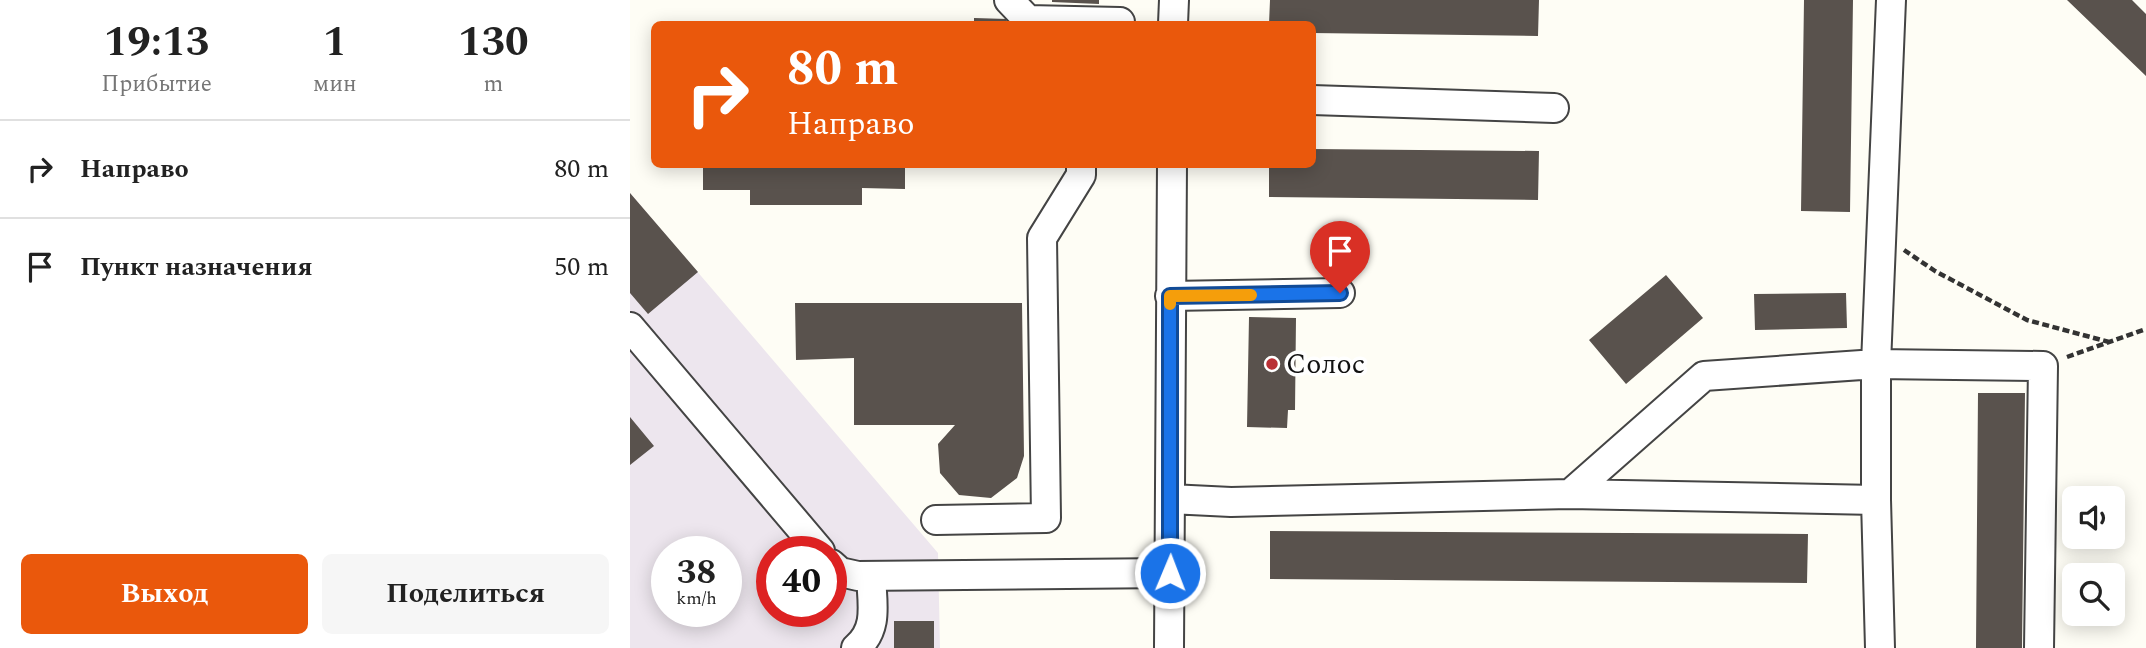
<!DOCTYPE html>
<html lang="ru">
<head>
<meta charset="utf-8">
<style>
	:root { --surface:#fff; --page:#f6f6f6; --text:#222; --muted:#767676; --line:#e0e0e0; --accent:#ea580c }
	body { margin:0; font-family:Spectral,serif; background:var(--page); color:var(--text); height:100vh; display:flex; flex-direction:column; font-size:26px; white-space:nowrap }
	* { box-sizing:border-box; margin:0 }
	p { font-size:23px; color:var(--muted) }
	.icon { flex:none; width:38px; height:38px; fill:none; stroke:currentColor; stroke-width:2; stroke-linecap:round; stroke-linejoin:round }
	.map { position:relative; flex:1; overflow:hidden }
	.panel { display:flex; flex-direction:column; background:var(--surface); width:630px }
	.panel>* { flex:none }
	.top-card { position:absolute; left:21px; top:21px; width:665px; height:147px; border-radius:10px; box-shadow:0 4px 18px #0003; background:#ea580c; color:#fff; overflow:hidden }
	.controls { position:absolute; left:1432px; top:486px; display:grid; gap:14px }
	.controls a { display:grid; place-items:center; width:63px; height:63px; border-radius:10px; background:var(--surface); box-shadow:0 4px 18px #0003; font-size:35px }
	.speed { position:absolute; left:21px; top:536px; display:flex; gap:14px; font-size:35px; font-weight:700; text-align:center }
	.speed>* { display:grid; place-content:center; width:91px; height:91px; border-radius:50%; background:var(--surface); box-shadow:0 4px 18px #0003; line-height:1 }
	.speed small { font-size:18px; font-weight:400 }
	.speed .limit { border:10px solid #d22; background:#fff; color:#111 }
	.pin { position:absolute; display:grid; place-items:center; width:60px; height:60px; color:#fff; margin:-72px -30px; border-radius:50% 50% 50% 0; rotate:-45deg; box-shadow:0 0 7px #0007 }
	.pin .icon { rotate:45deg }
	.me { position:absolute; width:77px; margin:-38px; rotate:1deg; stroke-linejoin:round; filter:drop-shadow(0 0 5px #0008) }
	.turn { display:flex; align-items:center; gap:24px; height:147px; padding:0 21px; font-size:32px }
	.turn .icon { width:91px; height:91px; stroke-width:2.5 }
	.turn b { display:block; font-size:49px; line-height:60px }
	.eta { display:flex; justify-content:space-evenly; align-items:center; height:119px; text-align:center }
	.eta b { font-size:42px; font-weight:700; line-height:49px }
	.primary-button { display:flex; gap:14px; margin-top:auto; padding:14px 21px }
	.primary-button a { flex:1; height:80px; border-radius:10px; background:var(--accent); color:#fff; font-size:28px; font-weight:700; line-height:80px; text-align:center }
	.primary-button a+a { background:var(--page); color:var(--text) }
	ul { padding:0; list-style:none }
	li { display:flex; align-items:center; gap:21px; height:98px; padding:0 21px; border-top:2px solid var(--line) }
	li div { flex:1 }
	li b { display:block; font-size:26px }
	li em { font-style:normal }
	main { display:flex; flex:1; min-height:0 }
	.map>svg:first-child { display:block }
	.industrial { fill:#ede6ee; fill-rule:evenodd }
	.building { fill:#59524d }
	.lines { fill:none; stroke-linecap:round; stroke-linejoin:round }
	.minor-casing { stroke:#444; stroke-width:32 }
	.path { stroke:#333; stroke-width:4.5; stroke-dasharray:7 3.5; stroke-linecap:butt }
	.minor { stroke:#fff; stroke-width:28 }
	.route-casing { stroke:#114b97; stroke-width:18 }
	.route { stroke:#1a73e8; stroke-width:12 }
	.slow { stroke:#f59e0b; stroke-width:12 }
	.poi-dot { fill:#b93035; stroke:#fff; stroke-width:2.5 }
	.labels { text-anchor:middle; dominant-baseline:central; stroke-width:7; stroke-linejoin:round; paint-order:stroke }
	.poi-label { font-size:28px; fill:#111; stroke:#fff; text-anchor:start }
</style>
</head>
<body>
<main>
<section class="panel">
<div class="eta">
<div><b>19:13</b><p>Прибытие</p></div>
<div><b>1</b><p>мин</p></div>
<div><b>130</b><p>m</p></div>
</div>
<ul>
<li><svg class="icon" aria-label="right" viewBox="0 0 24 24"><path d="M7 20v-9h11M14 6l5 5-5 5"/></svg><div><b>Направо</b></div><em>80 m</em></li>
<li><svg class="icon" aria-label="arrive" viewBox="0 0 24 24"><path d="M6 21V4h12l-3 4 3 4H6"/></svg><div><b>Пункт назначения</b></div><em>50 m</em></li>
</ul>
<div class="primary-button"><a>Выход</a><a>Поделиться</a></div>
</section>
<div class="map">
<svg width="1516" height="648" viewBox="0 0 1516 648">
	<rect width="100%" height="100%" fill="#fefdf5"/>
	<!-- industrial -->
	<path class="industrial" d="M 0,193 L 308,553 L 310,648 L 0,648 ZM 37,551 L 96,551 L 96,611 L 37,611 ZM 142,551 L 201,551 L 201,611 L 142,611 Z"/>
	<!-- building -->
	<path class="building" d="M 422,0 L 469,0 L 469,4 L 422,2 Z
		M 640,0 L 909,0 L 908,36 L 682,33 L 682,24 L 639,24 Z
		M 1174,0 L 1223,0 L 1220,212 L 1171,211 Z
		M 1437,0 L 1502,0 L 1516,14 L 1516,76 Z
		M 344,18 L 377,19 L 376,24 L 344,24 Z
		M 682,149 L 909,151 L 908,200 L 639,197 L 639,164 L 682,164 Z
		M 73,164 L 275,164 L 275,189 L 232,188 L 232,205 L 120,205 L 120,190 L 73,190 Z
		M 0,193 L 68,272 L 18,314 L 0,293 Z
		M 1036,275 L 1073,318 L 996,384 L 959,340 Z
		M 1216,293 L 1217,328 L 1125,330 L 1124,294 Z
		M 165,303 L 392,303 L 394,456 L 387,478 L 361,498 L 329,495 L 310,473 L 308,444 L 325,425 L 224,425 L 224,358 L 166,360 Z
		M 619,317 L 666,318 L 665,410 L 658,410 L 657,428 L 617,427 Z
		M 1348,393 L 1395,393 L 1392,648 L 1346,648 Z
		M 0,417 L 24,446 L 0,465 Z
		M 640,531 L 1178,534 L 1177,583 L 640,579 Z
		M 264,621 L 304,621 L 304,648 L 264,648 Z"/>
	<g class="lines">
		<!-- minor casing -->
		<g class="minor-casing">
			<path id="minor" d="M 379,0 L 398,20
				M 398,24 L 398,20 L 490,22
				M 543,24 L 544,0
				M 682,100 L 924,108
				M 540,296 L 710,293
				M 0,327 L 190,551
				M 940,494 L 1074,376 L 1246,364 L 1413,366 L 1409,648
				M 540,499 L 601,502 L 940,494 L 1246,500
				M 306,520 L 416,518 L 412,238 L 451,175 L 451,164
				M 201,564 L 210,572 L 228,576 L 540,573
				M 226,648 C 249,629 242,603 241,576
				M 539,648 L 542,164
				M 1250,648 L 1246,500 L 1246,364 L 1261,0"/>
		</g>
		<!-- path -->
		<path class="path" d="M 1274,250 L 1305,271 L 1397,320 L 1479,342
			M 1437,357 L 1516,329"/>
		<!-- minor -->
		<use href="#minor" class="minor"/>
	</g>
	<g class="lines">
		<!-- route casing -->
		<g class="route-casing">
			<path id="route" d="M 540,573 L 540,296 L 710,293"/>
		</g>
		<!-- route -->
		<use href="#route" class="route"/>
		<!-- slow -->
		<path class="slow" d="M 540,304 L 540,296 L 621,295"/>
	</g>
	<!-- markers -->
	<circle class="poi-dot" cx="642" cy="364" r="7"/>
	<g class="labels">
		<!-- poi labels -->
		<g class="poi-label">
			<text x="656" y="364">Солос</text>
		</g>
	</g>
</svg>
<div class="controls">
<a><svg class="icon" aria-label="sound" viewBox="0 0 24 24"><path d="M4 9h4l5-4v14l-5-4H4zM17 9q2 3 0 6"/></svg></a>
<a><svg class="icon" aria-label="search" viewBox="0 0 24 24"><circle cx="10" cy="10" r="6"/><path d="M15 15l6 6"/></svg></a>
</div>
<div class="speed"><div>38<small>km/h</small></div><div class="limit">40</div></div>
<div class="pin" style="left:710px;top:293px;background:#d93025"><svg class="icon" aria-label="arrive" viewBox="0 0 24 24"><path d="M6 21V4h12l-3 4 3 4H6"/></svg></div>
<svg class="me" style="left:540px;top:573px" viewBox="-20 -20 40 40"><circle r="17" fill="#1a73e8" stroke="#fff" stroke-width="3"/><path d="M0-11L8 9 0 5-8 9z" fill="#fff"/></svg>
<div class="top-card">
<div class="turn"><svg class="icon" aria-label="right" viewBox="0 0 24 24"><path d="M7 20v-9h11M14 6l5 5-5 5"/></svg><div><b>80 m</b>Направо</div></div>
</div>
</div>
</main>
</body>
</html>
